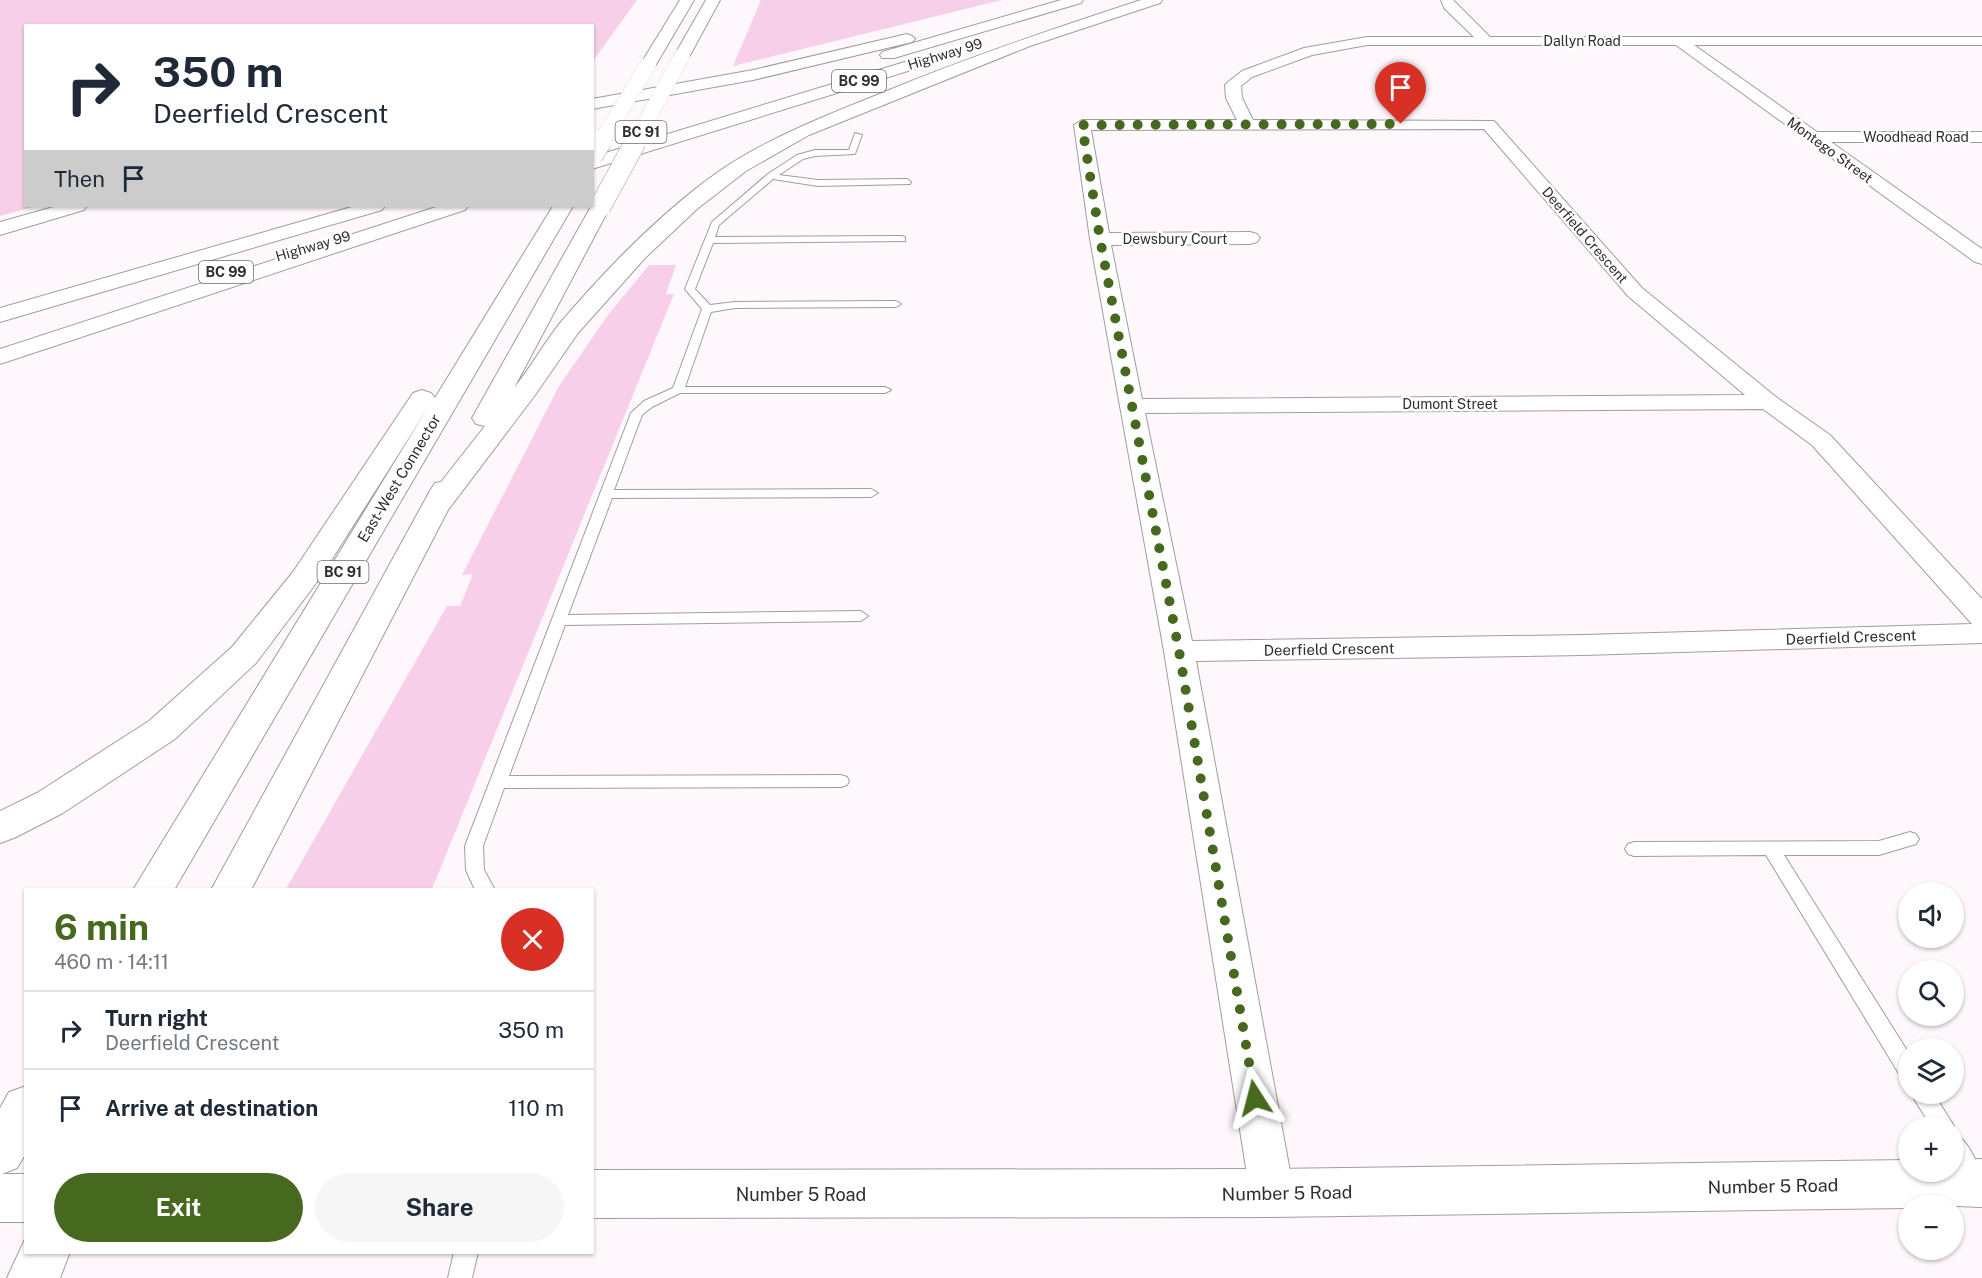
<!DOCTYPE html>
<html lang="en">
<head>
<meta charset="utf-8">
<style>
	:root { --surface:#fff; --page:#f6f6f7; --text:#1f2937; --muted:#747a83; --line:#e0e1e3; --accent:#47691f }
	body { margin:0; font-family:"Public Sans",sans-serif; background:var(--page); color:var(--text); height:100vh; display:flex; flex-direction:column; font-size:22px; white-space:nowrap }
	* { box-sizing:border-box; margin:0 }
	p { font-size:20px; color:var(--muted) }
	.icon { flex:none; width:33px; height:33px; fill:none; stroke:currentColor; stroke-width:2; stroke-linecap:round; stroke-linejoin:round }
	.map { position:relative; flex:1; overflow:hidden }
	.drawer { position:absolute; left:24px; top:888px; width:570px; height:366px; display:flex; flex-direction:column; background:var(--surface); border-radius:0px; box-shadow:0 2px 4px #0004 }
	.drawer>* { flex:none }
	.banner { position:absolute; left:24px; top:24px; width:570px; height:183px; border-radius:0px; box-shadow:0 2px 4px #0004; background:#fff; color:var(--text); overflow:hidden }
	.buttons { position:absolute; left:1898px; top:882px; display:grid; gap:12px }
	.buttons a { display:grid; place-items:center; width:66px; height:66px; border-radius:50%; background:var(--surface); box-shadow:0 2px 4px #0004; font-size:30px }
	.pin { position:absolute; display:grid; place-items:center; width:51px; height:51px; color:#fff; margin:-62px -26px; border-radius:50% 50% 50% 0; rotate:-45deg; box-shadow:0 0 6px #0007 }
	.pin .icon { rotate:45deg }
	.me { position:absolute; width:66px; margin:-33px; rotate:351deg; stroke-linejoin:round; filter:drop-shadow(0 0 4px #0008) }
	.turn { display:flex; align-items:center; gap:21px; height:126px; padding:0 30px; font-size:27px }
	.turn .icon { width:78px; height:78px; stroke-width:2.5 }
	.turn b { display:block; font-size:42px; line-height:51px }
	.then { display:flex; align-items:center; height:57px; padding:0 30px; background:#0003; gap:12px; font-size:22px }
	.round { display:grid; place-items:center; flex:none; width:63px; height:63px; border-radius:32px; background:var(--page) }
	.headline { display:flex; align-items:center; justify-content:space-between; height:102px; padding:0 30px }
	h1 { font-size:36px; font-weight:700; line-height:45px; color:var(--accent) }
	.button { display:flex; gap:12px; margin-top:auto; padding:12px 30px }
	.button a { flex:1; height:69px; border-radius:36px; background:var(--accent); color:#fff; font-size:24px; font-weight:700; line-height:69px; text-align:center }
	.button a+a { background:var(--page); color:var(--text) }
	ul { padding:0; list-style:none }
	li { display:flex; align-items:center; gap:18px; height:78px; padding:0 30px; border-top:2px solid var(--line) }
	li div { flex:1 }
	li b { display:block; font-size:22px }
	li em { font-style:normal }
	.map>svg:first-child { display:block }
	.green { fill:#f7cfe8 }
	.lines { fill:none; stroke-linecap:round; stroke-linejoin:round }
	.service-casing { stroke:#a49ba0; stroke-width:2 }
	.minor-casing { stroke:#a49ba0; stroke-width:2 }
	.secondary-casing { stroke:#a49ba0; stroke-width:2 }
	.motorway-casing { stroke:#a49ba0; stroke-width:2 }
	.service { fill:#fff; fill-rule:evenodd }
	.minor { fill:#fff; fill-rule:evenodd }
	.secondary { fill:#fff; fill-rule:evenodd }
	.motorway { fill:#fff; fill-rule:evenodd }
	.motorway-bridge-far1-casing { stroke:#a49ba0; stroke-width:16; stroke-linecap:butt }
	.motorway-bridge-casing { stroke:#a49ba0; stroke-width:22; stroke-linecap:butt }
	.motorway-bridge-far1 { stroke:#fff; stroke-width:16 }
	.motorway-bridge { stroke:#fff; stroke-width:21 }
	.route { stroke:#47691f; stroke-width:10; stroke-dasharray:0 18 }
	.labels { text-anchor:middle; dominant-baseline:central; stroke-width:5; stroke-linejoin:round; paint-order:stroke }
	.far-street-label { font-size:14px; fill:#302d2f; stroke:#fff }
	.shield { fill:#fff; stroke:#6e6c6d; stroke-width:1.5 }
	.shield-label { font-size:14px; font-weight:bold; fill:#302d2f }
	.street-label { font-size:15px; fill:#302d2f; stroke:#fff }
	.near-street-label { font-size:18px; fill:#302d2f; stroke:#fff }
</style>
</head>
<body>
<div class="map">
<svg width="1982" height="1278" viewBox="0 0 1982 1278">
	<rect width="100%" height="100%" fill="#fef8fc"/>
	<!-- green -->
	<path class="green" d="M 0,0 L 637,0 L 593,61 L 592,26 L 26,26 L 26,206 L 36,206 L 0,216 Z
		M 761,0 L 1002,0 L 733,66 Z
		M 649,265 L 676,265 L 666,294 L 674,294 L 432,889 L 286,889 L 447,606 L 460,606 L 473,574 L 462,575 L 559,386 L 608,315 Z"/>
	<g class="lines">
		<!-- service casing -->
		<g class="service-casing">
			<path id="service" d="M 855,133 L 862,135 L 855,154 L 815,156 L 803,159 L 779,175 L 818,180 L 907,179 L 911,182 L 910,184 L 818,186 L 773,179 L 719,225 L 715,237 L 902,236 L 905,237 L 905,241 L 713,243 L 695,289 L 710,305 L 735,302 L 896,301 L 901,304 L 896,307 L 735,308 L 711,312 L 685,387 L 885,387 L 891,390 L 885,393 L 680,393 L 652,407 L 642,415 L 614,490 L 871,489 L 878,493 L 871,497 L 612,498 L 568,615 L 861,611 L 868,616 L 861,621 L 565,625 L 509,776 L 841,775 L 847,777 L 849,781 L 847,785 L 841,787 L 504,788 L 483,846 L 484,870 L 495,890 L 475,890 L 466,870 L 465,846 L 631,413 L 644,401 L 673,388 L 702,309 L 685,289 L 712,222 L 768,174 L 797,155 L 815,150 L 849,150 Z
				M 1910,832 L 1916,834 L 1919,839 L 1916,844 L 1879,855 L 1784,855 L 1908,1052 L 1908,1079 L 1901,1077 L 1766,855 L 1634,856 L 1628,854 L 1625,849 L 1628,844 L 1634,842 L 1879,841 Z
				M 1911,1094 L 1934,1094 L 1954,1126 L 1953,1128 L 1931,1126 Z
				M 1953,1133 C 1968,1139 1982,1168 1981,1184 L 1973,1187 C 1951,1178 1953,1153 1953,1133 Z
				M 454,1252 L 478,1252 L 472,1278 L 448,1278 Z"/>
		</g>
		<!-- minor casing -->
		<g class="minor-casing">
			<path id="minor" d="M 1441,0 L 1453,0 L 1490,37 L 1982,37 L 1982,45 L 1694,45 L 1817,132 L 1982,132 L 1982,142 L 1831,142 L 1982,249 L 1982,264 L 1975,262 L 1676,45 L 1367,45 L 1312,55 L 1252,77 L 1241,86 L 1242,98 L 1253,120 L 1494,121 L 1642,288 L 1776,397 L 1830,435 L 1982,599 L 1982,643 L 1583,655 L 1196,661 L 1294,1193 L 1288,1208 L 1272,1215 L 1256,1208 L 1250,1193 L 1164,651 L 1090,239 L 1074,125 L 1082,120 L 1237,120 L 1226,98 L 1225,85 L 1228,82 L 1242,71 L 1304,48 L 1367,37 L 1474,37 L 1444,8 ZM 1484,129 L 1628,296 L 1745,395 L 1142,399 L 1111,245 L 1250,244 L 1257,242 L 1260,238 L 1257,234 L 1250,232 L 1109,233 L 1091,130 ZM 1763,409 L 1812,445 L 1972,624 L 1583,635 L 1192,641 L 1145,413 Z"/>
		</g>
		<!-- secondary casing -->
		<g class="secondary-casing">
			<path id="secondary" d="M 1982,1159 L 1982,1207 L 1908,1204 L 1908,1208 L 1272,1217 L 592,1218 L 592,1170 L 1272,1169 L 1908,1160 L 1908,1172 L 1953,1172 L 1953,1160 Z
				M 0,1174 L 26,1174 L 26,1222 L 0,1222 Z"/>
		</g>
		<!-- motorway casing -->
		<g class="motorway-casing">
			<path id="motorway" d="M 680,0 L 694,0 L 654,68 L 642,68 L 640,65 Z
				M 706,0 L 720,0 L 688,59 L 676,59 L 674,56 Z
				M 1061,0 L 1083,0 L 1081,3 L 894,58 L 882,58 L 880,55 L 882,52 Z
				M 1141,0 L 1162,0 L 1160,3 L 1030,46 L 809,135 L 746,171 L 697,209 L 645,258 L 578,333 L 535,395 L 448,510 L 251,890 L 211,890 L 431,489 L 435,483 L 441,482 L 485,426 L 476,424 L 472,418 L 593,203 L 607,203 L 610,207 L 514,388 C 531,367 544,343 561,322 C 608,267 672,201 733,162 C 779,134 827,115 877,95 C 963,59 1052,29 1141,0 Z
				M 907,34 L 912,36 L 915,39 L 912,42 L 753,80 L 592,109 L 592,99 L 753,70 Z
				M 918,58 L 924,60 L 926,63 L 924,66 L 592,169 L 592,157 Z
				M 57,206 L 87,206 L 84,210 L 0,235 L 0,222 Z
				M 355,206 L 385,206 L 382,210 L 0,322 L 0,308 Z
				M 439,206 L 468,206 L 465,210 L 0,364 L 0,349 Z
				M 553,206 L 573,206 L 174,890 L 133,890 L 429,406 L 320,578 L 256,663 L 175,739 L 63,813 L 14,838 L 0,843 L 0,811 L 37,793 L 149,721 L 232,647 L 293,572 L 413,393 L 422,390 L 431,393 L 435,398 Z
				M 26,1086 L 26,1153 L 17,1168 L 0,1175 L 0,1108 L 9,1092 Z
				M 26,1237 L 26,1252 L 70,1252 L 60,1278 L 7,1278 Z"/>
		</g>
		<!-- service -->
		<use href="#service" class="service"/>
		<!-- minor -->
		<use href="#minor" class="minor"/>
		<!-- secondary -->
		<use href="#secondary" class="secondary"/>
		<!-- motorway -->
		<use href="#motorway" class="motorway"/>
		<!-- motorway-bridge-far1 casing -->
		<g class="motorway-bridge-far1-casing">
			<path id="motorway-bridge-far1" d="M 601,142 L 648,65
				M 635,142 L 682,56"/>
		</g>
		<!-- motorway-bridge casing -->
		<g class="motorway-bridge-casing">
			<path id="motorway-bridge" d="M 592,156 L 601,141
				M 600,207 L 636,141"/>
		</g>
		<!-- motorway-bridge-far1 -->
		<use href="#motorway-bridge-far1" class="motorway-bridge-far1"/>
		<!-- motorway-bridge -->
		<use href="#motorway-bridge" class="motorway-bridge"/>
	</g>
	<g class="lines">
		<!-- route -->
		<path class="route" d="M 1255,1098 L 1179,651 L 1100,239 L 1082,125 L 1401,124"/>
	</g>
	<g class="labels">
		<!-- far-street labels -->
		<g class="far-street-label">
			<text x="1582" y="41">Dallyn Road</text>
			<text transform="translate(945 54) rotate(-17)">Highway 99</text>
			<text x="1916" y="137">Woodhead Road</text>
			<text transform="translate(1830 150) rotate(36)">Montego Street</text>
			<text transform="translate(1585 235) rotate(49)">Deerfield Crescent</text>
			<text x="1175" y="239">Dewsbury Court</text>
			<text transform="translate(313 246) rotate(-16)">Highway 99</text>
			<text x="1450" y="404">Dumont Street</text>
		</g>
		<!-- shield labels -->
		<g class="shield">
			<rect x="832" y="70" width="54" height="22" rx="4.5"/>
			<rect x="615.5" y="121" width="51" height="22" rx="4.5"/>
			<rect x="199" y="261" width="54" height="22" rx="4.5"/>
			<rect x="317.5" y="561" width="51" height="22" rx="4.5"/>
		</g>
		<g class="shield-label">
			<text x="859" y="81">BC 99</text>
			<text x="641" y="132">BC 91</text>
			<text x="226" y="272">BC 99</text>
			<text x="343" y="572">BC 91</text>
		</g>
		<!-- street labels -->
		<g class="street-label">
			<text transform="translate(399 478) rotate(-59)">East-West Connector</text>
			<text transform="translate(1851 637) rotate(-2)">Deerfield Crescent</text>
			<text transform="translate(1329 649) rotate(-1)">Deerfield Crescent</text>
		</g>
		<!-- near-street labels -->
		<g class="near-street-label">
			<text transform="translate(1773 1186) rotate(-1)">Number 5 Road</text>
			<text transform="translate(1287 1193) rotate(-1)">Number 5 Road</text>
			<text x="801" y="1194">Number 5 Road</text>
		</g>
	</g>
</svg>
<div class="buttons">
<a><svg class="icon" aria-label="sound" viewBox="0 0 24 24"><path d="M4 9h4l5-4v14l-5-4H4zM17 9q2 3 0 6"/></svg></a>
<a><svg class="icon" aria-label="search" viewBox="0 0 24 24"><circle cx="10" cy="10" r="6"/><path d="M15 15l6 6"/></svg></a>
<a><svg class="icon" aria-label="layers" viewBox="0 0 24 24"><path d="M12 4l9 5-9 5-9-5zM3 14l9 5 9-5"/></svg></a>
<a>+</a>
<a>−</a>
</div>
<div class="pin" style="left:1401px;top:124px;background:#d93025"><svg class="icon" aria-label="arrive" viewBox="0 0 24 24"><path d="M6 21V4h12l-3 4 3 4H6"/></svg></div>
<svg class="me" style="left:1255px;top:1098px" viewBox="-20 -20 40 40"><path d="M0-17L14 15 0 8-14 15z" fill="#47691f" stroke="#fff" stroke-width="4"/></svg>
<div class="banner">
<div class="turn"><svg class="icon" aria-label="right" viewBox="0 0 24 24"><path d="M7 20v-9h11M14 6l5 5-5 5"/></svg><div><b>350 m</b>Deerfield Crescent</div></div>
<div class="then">Then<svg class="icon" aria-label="arrive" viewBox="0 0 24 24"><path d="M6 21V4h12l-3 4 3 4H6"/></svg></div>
</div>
<section class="drawer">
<div class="headline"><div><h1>6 min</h1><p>460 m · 14:11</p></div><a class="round" style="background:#d93025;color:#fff"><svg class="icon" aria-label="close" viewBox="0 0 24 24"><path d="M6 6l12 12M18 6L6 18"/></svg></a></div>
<ul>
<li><svg class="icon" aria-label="right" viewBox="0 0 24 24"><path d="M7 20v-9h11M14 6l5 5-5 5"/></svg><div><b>Turn right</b><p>Deerfield Crescent</p></div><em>350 m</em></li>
<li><svg class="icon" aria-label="arrive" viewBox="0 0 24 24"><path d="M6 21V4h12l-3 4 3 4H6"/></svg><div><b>Arrive at destination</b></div><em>110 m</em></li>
</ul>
<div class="button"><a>Exit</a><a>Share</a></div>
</section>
</div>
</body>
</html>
